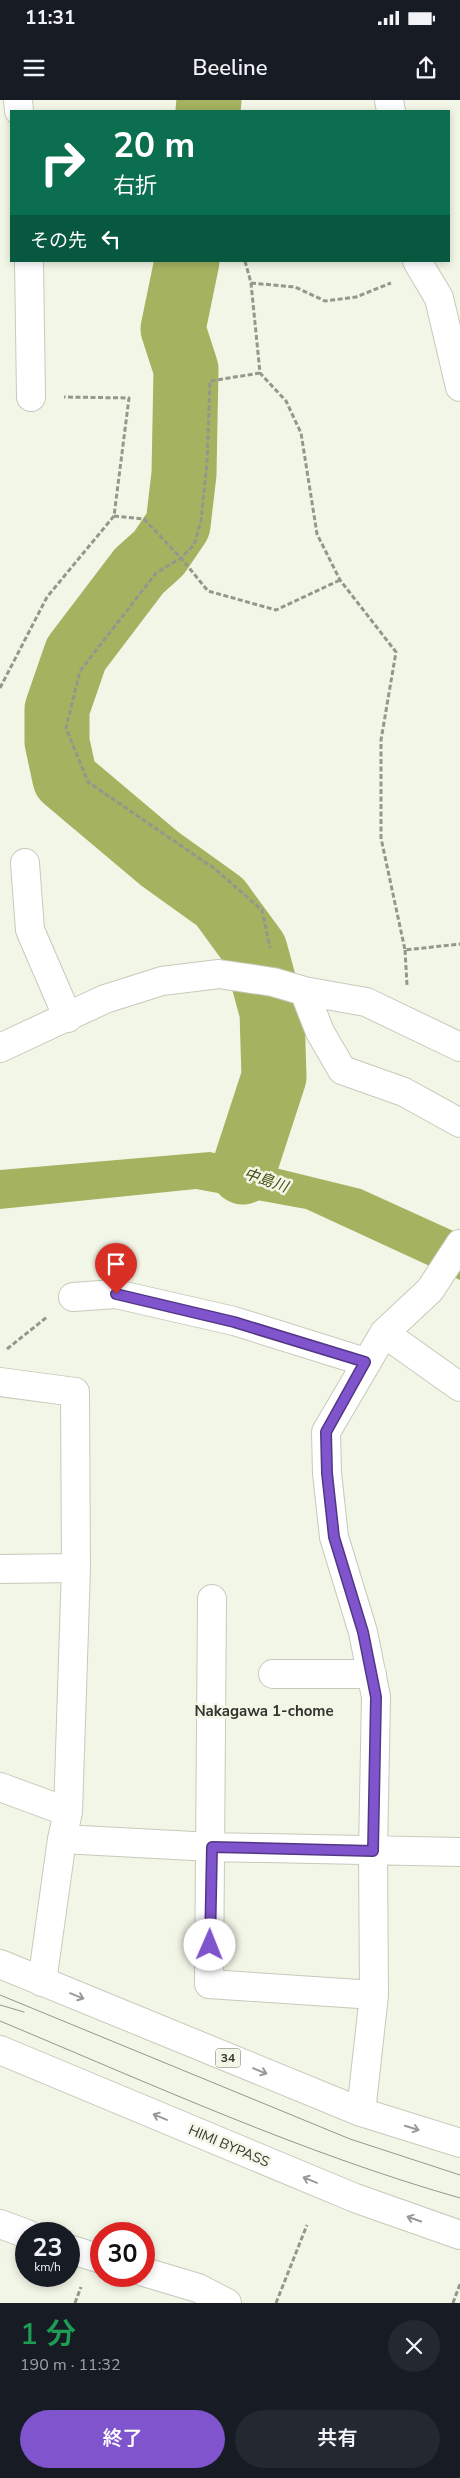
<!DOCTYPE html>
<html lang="ja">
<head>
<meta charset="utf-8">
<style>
	:root { --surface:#171b24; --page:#242831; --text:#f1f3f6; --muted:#9ea1a6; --accent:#7f54cd }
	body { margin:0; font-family:"Nunito Sans","Noto Sans JP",sans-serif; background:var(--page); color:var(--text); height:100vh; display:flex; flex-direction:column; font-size:19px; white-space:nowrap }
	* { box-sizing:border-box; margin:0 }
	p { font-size:16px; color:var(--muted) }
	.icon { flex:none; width:28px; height:28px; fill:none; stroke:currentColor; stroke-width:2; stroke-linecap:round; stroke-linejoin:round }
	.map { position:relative; height:2203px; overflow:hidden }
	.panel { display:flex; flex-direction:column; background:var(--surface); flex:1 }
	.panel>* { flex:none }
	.guide { position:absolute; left:10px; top:10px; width:440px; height:152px; border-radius:0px; box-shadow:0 2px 8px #0003; background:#0b6e4f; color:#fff; overflow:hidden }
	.speed { position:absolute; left:15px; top:2122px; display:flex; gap:10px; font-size:25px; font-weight:700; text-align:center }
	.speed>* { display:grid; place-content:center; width:65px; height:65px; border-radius:50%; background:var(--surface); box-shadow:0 2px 8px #0003; line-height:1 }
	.speed small { font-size:12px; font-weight:400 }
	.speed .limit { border:8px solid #d22; background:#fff; color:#111 }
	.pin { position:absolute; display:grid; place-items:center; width:42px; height:42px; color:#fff; margin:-51px -21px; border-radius:50% 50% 50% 0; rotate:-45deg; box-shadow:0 0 5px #0007 }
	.pin .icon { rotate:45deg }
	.me { position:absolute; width:55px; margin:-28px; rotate:1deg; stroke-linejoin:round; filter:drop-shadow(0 0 4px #0008) }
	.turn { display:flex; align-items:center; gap:18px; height:105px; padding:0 20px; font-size:22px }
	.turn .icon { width:65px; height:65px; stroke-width:2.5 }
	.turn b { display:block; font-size:35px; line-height:42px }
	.then { display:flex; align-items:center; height:48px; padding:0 20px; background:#0003; gap:10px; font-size:19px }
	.round { display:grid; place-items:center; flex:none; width:52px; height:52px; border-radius:26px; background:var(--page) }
	.overview { display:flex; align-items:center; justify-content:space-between; height:85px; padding:0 20px }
	h1 { font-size:30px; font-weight:600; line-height:38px; color:#1e9e55 }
	.button { display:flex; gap:10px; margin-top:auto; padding:10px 20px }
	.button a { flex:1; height:58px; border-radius:30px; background:var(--accent); color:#fff; font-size:20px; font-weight:600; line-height:58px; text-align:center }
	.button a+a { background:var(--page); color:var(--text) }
	.status { display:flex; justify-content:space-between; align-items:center; height:35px; padding:0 25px; background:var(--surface); direction:ltr }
	.status svg { height:14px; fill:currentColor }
	header { display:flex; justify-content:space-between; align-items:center; height:65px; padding:0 20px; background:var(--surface); font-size:22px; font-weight:600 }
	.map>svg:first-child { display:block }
	.water { fill:#a5b260 }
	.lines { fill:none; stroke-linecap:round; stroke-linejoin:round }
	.river { stroke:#a5b260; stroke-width:65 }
	.minor-casing { stroke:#c7cabb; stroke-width:30 }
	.trunk-casing { stroke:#c7cabb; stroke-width:30 }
	.path { stroke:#94978c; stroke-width:3; stroke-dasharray:5 2.5; stroke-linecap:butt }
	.minor { stroke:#fff; stroke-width:28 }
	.trunk { stroke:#fff; stroke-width:28 }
	.tram { stroke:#95978d; stroke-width:1 }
	.oneway { stroke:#999a97 }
	.route-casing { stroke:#533785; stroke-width:12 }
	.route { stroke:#7f54cd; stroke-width:9 }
	.labels { text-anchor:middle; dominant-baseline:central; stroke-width:5; stroke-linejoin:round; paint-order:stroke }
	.shield { fill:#f2f6e6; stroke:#6c6e66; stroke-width:1 }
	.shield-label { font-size:12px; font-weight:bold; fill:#33342f }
	.street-label { font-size:14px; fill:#33342f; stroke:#f2f6e6 }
	.water-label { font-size:15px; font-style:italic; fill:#454d10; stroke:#f2f6e6 }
	.neighbourhood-label { font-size:15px; font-weight:bold; fill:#33342f; stroke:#f2f6e6 }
</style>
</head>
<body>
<div class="status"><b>11:31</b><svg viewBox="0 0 49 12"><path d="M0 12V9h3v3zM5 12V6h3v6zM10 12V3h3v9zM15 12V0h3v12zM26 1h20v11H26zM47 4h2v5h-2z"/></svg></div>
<header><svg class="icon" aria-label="menu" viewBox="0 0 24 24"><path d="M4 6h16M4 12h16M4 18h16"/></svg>Beeline<svg class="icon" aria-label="share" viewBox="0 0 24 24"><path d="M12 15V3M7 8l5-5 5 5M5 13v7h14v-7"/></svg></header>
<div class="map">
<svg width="460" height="2203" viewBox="0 0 460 2203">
	<rect width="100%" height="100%" fill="#f2f6e6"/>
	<!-- water -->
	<path class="water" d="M 210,1052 L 361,1089 L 460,1134 L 460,1180 L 306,1109 L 196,1089 L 0,1109 L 0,1070 Z"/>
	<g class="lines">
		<!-- river -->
		<path class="river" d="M 208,11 L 209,0
			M 187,161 L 173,229 L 186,269 L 184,374 L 178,425 L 159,453 L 139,471 L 76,554 L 57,609 L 57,642 L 65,679 L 160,759 L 220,802 L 255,850 L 272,912 L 274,977 L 243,1072"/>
		<!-- minor casing -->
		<g class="minor-casing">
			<path id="minor" d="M 18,0 L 19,11
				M 389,0 L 391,11
				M 29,161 L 31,297
				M 417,161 L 439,198 L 460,287
				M 25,763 L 30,830 L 68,918
				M 304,891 L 320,932 L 342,970 L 404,992 L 460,1023
				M 0,948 L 105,899 L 162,881 L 219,874 L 273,882 L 304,891 L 366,902 L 460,947
				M 73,1197 L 116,1194 L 234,1221 L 365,1262
				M 384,1233 L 460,1287
				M 0,1282 L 75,1292 L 76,1468 L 68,1712 L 62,1739 L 42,1882
				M 0,1469 L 76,1468
				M 212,1499 L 209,1884 L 374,1895
				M 273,1574 L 372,1574
				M 0,1687 L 68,1712
				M 62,1739 L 212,1747 L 460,1752
				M 361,2012 L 374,1895 L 373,1751 L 376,1597 L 363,1532 L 334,1437 L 327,1373 L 326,1332 L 384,1233 L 430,1190 L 460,1144
				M 0,2124 L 27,2134
				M 69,2149 L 101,2159
				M 144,2172 L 198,2188 L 227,2203"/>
		</g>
		<!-- trunk casing -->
		<g class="trunk-casing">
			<path id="trunk" d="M 0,1864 L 361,2012 L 460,2043
				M 0,1950 L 355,2098 L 460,2135"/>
		</g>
		<!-- path -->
		<path class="path" d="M 245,161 L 251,183 L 260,273 L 286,301 L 301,333 L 317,434 L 340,480 L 396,552 L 381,640 L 381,738 L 405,850 L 460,844
			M 251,183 L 295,187 L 325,201 L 356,197 L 391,183
			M 260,273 L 210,281 L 207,362 L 201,421 L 194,445 L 181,458 L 156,473 L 80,571 L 66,628 L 88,682 L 215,769 L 262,810 L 270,848
			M 114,416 L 144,419 L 181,458 L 208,491 L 276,510 L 340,480
			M 0,588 L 47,497 L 114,416 L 129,298 L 64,297
			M 405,850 L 407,885
			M 7,1249 L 47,1217
			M 75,2203 L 81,2187
			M 276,2203 L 307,2125
			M 453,2203 L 460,2184"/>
		<!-- minor -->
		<use href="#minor" class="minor"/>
		<!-- trunk -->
		<use href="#trunk" class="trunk"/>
		<!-- tram -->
		<path class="tram" d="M 0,1895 L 350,2039 L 460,2075
			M 0,1905 L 24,1912
			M 0,1921 C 151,1984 302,2053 460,2098"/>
	</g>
	<!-- one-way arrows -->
	<defs><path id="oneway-shaft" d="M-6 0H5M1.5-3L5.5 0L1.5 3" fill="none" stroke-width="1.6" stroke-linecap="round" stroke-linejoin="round" transform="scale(1.25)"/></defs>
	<g class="oneway">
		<use href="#oneway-shaft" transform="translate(77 1896) rotate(22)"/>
		<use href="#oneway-shaft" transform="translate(260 1971) rotate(22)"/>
		<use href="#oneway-shaft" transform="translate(160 2017) rotate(-157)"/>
		<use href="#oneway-shaft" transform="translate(412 2028) rotate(17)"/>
		<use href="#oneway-shaft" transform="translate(310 2080) rotate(-158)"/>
		<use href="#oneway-shaft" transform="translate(414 2119) rotate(-161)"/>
	</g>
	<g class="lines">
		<!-- route casing -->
		<g class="route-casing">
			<path id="route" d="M 116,1194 L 234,1222 L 365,1262 L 326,1332 L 327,1373 L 334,1437 L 363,1532 L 376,1597 L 373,1751 L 212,1747 L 210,1845"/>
		</g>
		<!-- route -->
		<use href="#route" class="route"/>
	</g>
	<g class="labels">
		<!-- shield labels -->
		<rect class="shield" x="215.5" y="1948.5" width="25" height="19" rx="4"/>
		<g class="shield-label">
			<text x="228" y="1958">34</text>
		</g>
		<!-- street labels -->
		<g class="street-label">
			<text transform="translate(229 2046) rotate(23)">HIMI BYPASS</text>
		</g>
		<!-- water labels -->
		<g class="water-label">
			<text transform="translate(266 1080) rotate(19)">中島川</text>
		</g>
		<!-- neighbourhood labels -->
		<g class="neighbourhood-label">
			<text x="264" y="1611">Nakagawa 1-chome</text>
		</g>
	</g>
</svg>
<div class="speed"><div>23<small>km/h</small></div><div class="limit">30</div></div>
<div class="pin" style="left:116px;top:1194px;background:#d93025"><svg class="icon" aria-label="arrive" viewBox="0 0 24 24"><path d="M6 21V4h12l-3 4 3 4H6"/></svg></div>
<svg class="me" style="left:210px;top:1845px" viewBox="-20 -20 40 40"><circle r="19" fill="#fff"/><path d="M0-13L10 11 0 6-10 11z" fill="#7f54cd"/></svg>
<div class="guide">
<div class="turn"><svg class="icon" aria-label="right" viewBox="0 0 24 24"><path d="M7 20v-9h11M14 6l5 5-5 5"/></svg><div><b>20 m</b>右折</div></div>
<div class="then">その先<svg class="icon" aria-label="left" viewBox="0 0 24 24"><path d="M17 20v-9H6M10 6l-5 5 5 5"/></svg></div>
</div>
</div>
<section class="panel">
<div class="overview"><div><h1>1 分</h1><p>190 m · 11:32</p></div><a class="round"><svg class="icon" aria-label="close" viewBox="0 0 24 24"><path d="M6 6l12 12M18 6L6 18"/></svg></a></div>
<div class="button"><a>終了</a><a>共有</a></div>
</section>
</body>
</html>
